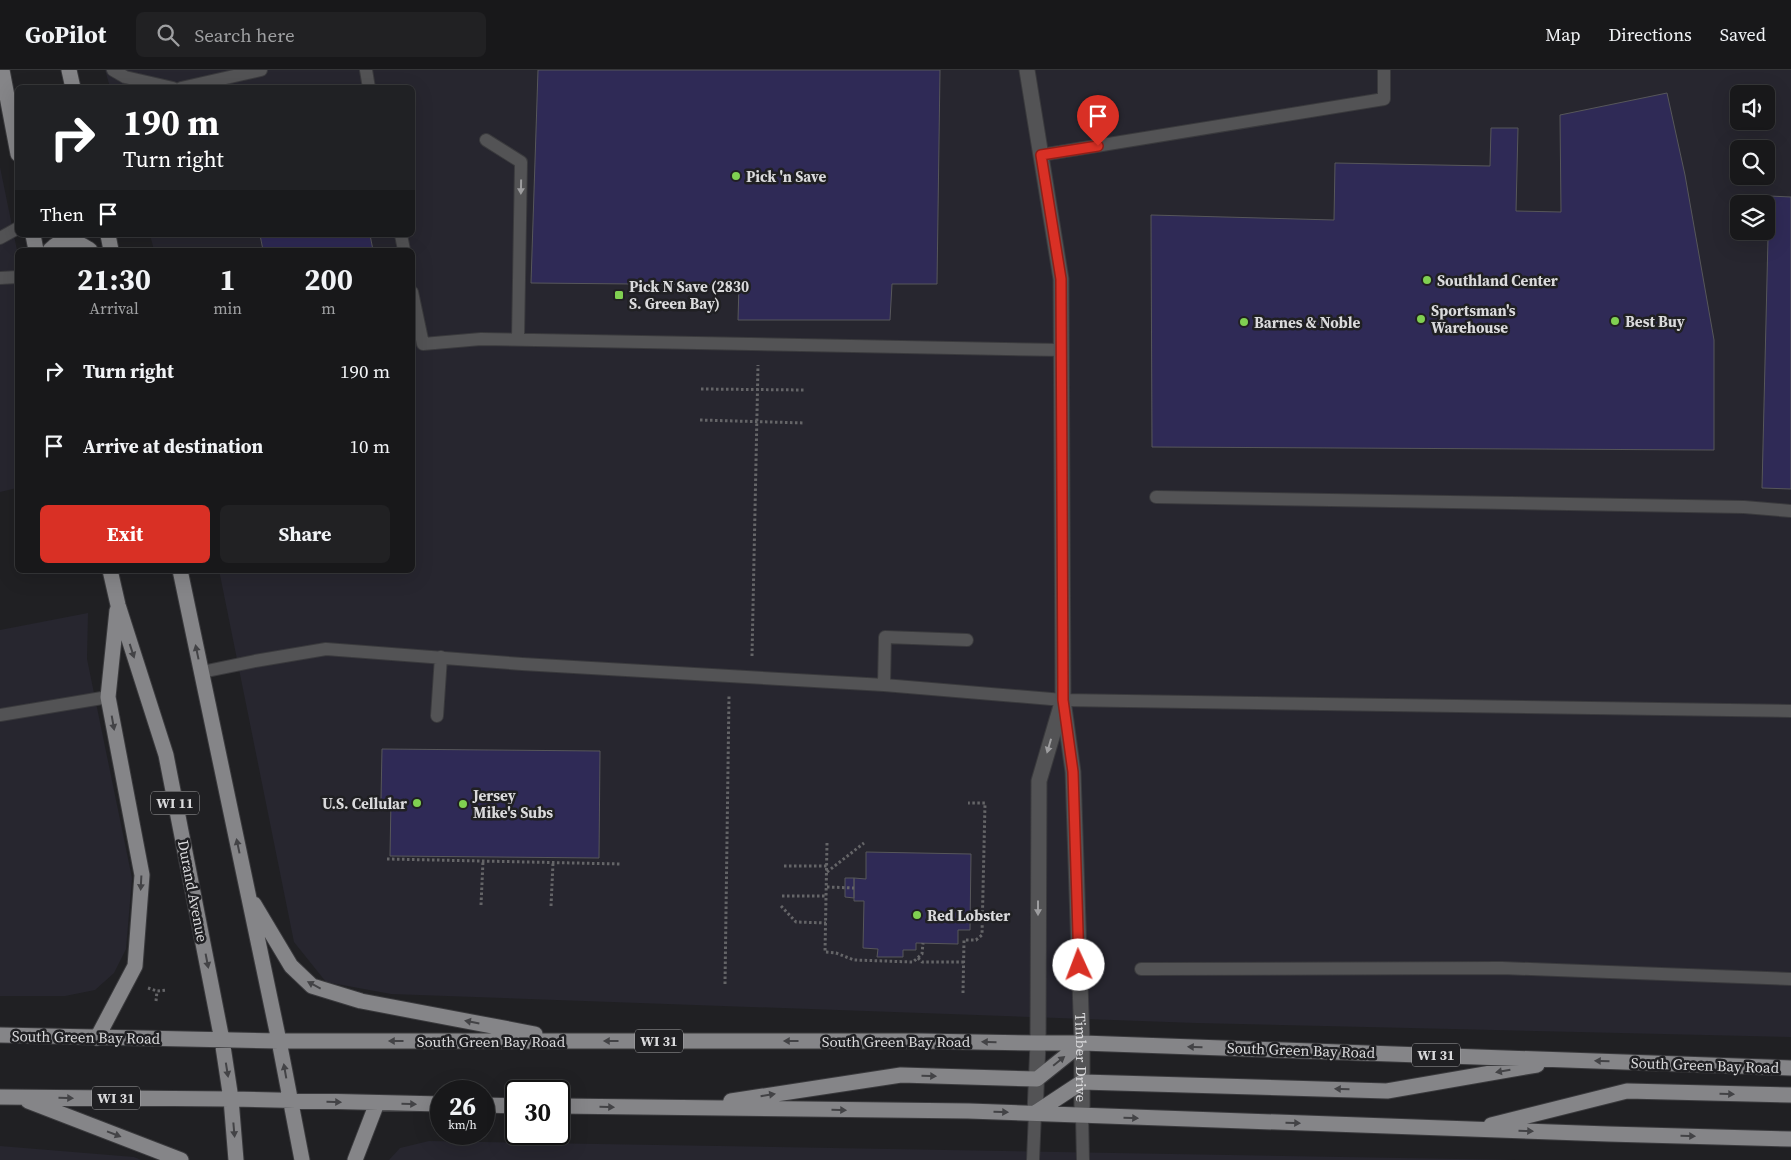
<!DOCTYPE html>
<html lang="en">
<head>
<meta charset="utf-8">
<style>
	:root { --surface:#18181a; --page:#212123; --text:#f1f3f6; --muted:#9fa0a2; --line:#363739; --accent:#d93025 }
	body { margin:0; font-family:"Source Serif 4",serif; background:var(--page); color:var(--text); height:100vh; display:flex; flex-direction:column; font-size:19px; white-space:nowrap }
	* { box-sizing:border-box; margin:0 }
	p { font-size:16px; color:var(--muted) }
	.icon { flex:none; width:28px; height:28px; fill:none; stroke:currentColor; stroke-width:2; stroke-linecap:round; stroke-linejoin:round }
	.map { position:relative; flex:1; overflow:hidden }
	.sheet { position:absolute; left:15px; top:178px; width:400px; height:325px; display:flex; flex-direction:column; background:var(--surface); border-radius:8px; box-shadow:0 5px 20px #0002,0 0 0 1px var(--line) }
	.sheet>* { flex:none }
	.guide { position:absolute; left:15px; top:15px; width:400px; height:152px; border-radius:8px; box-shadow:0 5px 20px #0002,0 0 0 1px var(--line); background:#202124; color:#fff; overflow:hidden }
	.controls { position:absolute; left:1730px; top:15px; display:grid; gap:10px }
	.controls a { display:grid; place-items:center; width:45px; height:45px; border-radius:8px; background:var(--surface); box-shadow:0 5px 20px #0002,0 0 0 1px var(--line); font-size:25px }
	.speed { position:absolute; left:430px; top:1010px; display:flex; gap:10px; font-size:25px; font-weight:700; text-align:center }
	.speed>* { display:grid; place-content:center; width:65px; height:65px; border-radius:50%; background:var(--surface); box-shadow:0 5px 20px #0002,0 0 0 1px var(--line); line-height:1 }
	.speed small { font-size:12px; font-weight:400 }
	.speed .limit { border:2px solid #111; border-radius:8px; background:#fff; color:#111 }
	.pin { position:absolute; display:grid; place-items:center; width:42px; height:42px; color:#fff; margin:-51px -21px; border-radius:50% 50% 50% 0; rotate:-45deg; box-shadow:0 0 5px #0007 }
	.pin .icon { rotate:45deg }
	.me { position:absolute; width:55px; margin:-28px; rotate:358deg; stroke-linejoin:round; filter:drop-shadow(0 0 4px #0008) }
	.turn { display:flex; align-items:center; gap:18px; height:105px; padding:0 25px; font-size:22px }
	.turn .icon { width:65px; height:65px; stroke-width:2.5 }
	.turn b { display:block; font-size:35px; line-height:42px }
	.then { display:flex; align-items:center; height:48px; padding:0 25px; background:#0003; gap:10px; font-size:19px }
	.eta { display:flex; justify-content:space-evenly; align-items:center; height:85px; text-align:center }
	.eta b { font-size:30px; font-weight:700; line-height:35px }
	.button { display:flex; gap:10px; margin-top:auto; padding:10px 25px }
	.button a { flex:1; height:58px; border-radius:8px; background:var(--accent); color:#fff; font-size:20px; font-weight:700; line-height:58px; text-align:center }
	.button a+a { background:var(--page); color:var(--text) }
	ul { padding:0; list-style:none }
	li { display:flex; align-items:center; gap:15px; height:75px; padding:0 25px }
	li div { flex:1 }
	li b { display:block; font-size:19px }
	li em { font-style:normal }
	header { display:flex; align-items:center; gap:30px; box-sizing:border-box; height:70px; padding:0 25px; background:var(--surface); border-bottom:1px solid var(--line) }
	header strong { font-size:24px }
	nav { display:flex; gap:28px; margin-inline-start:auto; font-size:18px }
	.search { width:350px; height:45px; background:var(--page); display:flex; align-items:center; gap:12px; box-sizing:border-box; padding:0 18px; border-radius:8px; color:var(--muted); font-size:19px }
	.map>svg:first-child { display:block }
	.built { fill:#27262f; fill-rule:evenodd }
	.building { fill:#2f2a56; stroke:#57575a }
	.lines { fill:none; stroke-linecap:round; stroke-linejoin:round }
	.lane-casing { stroke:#3a3a3d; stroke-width:14 }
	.street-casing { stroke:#3a3a3d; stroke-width:17 }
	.primary-casing { stroke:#3a3a3d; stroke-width:17 }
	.path { stroke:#656568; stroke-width:3; stroke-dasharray:2.5 2.5; stroke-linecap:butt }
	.lane { stroke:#535355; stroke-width:12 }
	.street { stroke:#535355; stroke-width:15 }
	.primary { stroke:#858588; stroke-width:15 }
	.oneway { fill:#9d9d9f }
	.oneway2 { fill:#434346 }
	.route-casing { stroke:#8d1f18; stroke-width:12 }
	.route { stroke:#d93025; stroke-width:9 }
	.poi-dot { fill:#80d051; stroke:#202023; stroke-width:2 }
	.labels { text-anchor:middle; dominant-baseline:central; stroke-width:5; stroke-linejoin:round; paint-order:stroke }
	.shield { fill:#202023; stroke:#a2a2a4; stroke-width:1 }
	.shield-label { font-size:14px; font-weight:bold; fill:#dadadc }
	.poi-label { font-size:15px; font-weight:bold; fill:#dadadc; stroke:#202023; text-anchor:start }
	.street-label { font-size:15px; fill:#dadadc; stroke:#202023 }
</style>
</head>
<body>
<header>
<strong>GoPilot</strong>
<div class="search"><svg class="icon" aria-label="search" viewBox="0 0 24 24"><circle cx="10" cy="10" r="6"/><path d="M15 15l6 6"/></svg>Search here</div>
<nav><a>Map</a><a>Directions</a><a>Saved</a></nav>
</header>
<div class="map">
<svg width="1791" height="1090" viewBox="0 0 1791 1090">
	<rect width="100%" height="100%" fill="#202023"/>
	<!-- built -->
	<path class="built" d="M 105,0 L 1791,0 L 1791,967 L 1196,953 L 391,924 L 326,912 L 294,872 L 219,500 L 412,500 L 412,180 L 154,180 L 150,165 L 412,165 L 412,18 L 110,17 ZM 1739,24 L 1766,24 L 1766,51 L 1739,51 ZM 1739,79 L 1766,79 L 1766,106 L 1739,106 ZM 1739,134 L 1766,134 L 1766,161 L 1739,161 Z
		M 0,97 L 18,185 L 17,418 L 0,422 Z
		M 88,543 L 87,589 L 132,808 L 126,879 L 114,903 L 95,920 L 65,926 L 0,926 L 0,560 Z
		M 429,1071 L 1517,1090 L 389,1090 L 400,1078 Z
		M 0,1076 L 134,1087 L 141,1090 L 0,1090 Z"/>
	<!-- building -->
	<path class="building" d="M 538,0 L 940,0 L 937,214 L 892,214 L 890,250 L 738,250 L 739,215 L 531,213 Z
		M 1667,23 L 1685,105 L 1714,270 L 1714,380 L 1152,377 L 1151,145 L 1334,150 L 1335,93 L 1490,96 L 1491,58 L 1518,58 L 1516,141 L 1561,142 L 1560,45 Z
		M 1769,126 L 1791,127 L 1791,419 L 1762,418 Z
		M 260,165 L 370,165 L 373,180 L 263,180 Z
		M 382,679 L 600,681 L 599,788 L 390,786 L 391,730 L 381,730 Z
		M 866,782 L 971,784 L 970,860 L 958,860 L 958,874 L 916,873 L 916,880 L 903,880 L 903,887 L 877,887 L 878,879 L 863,878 L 864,831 L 854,831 L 854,808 L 866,809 Z
		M 845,808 L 854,808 L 854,828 L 845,827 Z"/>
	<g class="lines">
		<!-- lane casing -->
		<g class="lane-casing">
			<path id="lane" d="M 113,0 L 125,7 L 173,18
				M 366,0 L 369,18
				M 181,18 L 261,0
				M 486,70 L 521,92 L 518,269
				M 1041,85 L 1384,29 L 1384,0
				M 401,165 L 404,180
				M 0,168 L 18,158
				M 0,208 L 18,207
				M 412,222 L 423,274 L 481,269 L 1062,280
				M 1156,427 L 1744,437 L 1791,441
				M 202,602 L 255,591 L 326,579 L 522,594 L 884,615 L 1063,630 L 1791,641
				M 884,615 L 885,567 L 967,570
				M 0,645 L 108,627
				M 437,646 L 441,587
				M 1141,899 L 1502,898 L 1791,909
				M 1082,1046 L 1083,1090
				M 1033,1090 L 1035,1043"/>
		</g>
		<!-- street casing -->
		<g class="street-casing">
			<g id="street">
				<path id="s1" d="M 1027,0 L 1061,209 L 1063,630 L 1073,702 L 1082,973 L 1082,1046"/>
				<path d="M 1035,1043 L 1038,973 L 1039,711 L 1061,636"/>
			</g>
		</g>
		<!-- primary casing -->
		<g class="primary-casing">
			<path id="primary" d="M 2,0 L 18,84
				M 69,0 L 73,18
				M 33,165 L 36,180
				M 108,165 L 111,180
				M 50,180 C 66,164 73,170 90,180
				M 110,500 L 118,535 L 166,685 L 222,970 L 231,1029 L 236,1090
				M 180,500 L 279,971 L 302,1090
				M 254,834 L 291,896 L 312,916 L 361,931 L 535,964
				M 0,965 L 279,971 L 920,971 L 1038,973 L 1082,973 L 1791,998
				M 97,968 L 135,896 L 142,805 L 108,627 L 117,540
				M 0,1027 L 231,1029 L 441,1034
				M 28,1031 L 181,1090
				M 731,1031 L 901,1005 L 1037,1009 L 1082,973
				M 484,1035 L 516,1036
				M 559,1036 L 969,1041 L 1608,1064 L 1791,1069
				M 1035,1043 L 1082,1012 L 1387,1021 L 1537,995
				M 1491,1055 L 1627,1021 L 1791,1025
				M 355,1090 L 377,1033"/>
		</g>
		<!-- path -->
		<path class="path" d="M 701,319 L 805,320
			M 700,350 L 805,353
			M 752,586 L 758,295
			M 827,773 L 825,882 L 836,883 L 854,890 L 913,892 L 922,884 L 923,873
			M 387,789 L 621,794
			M 784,796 L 827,796
			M 827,802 L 864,773
			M 827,817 L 854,818
			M 782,826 L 826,826
			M 481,835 L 483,791
			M 551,836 L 553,793
			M 781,836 L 796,852 L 826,853
			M 918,888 L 922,892 L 964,892
			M 725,914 L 729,626
			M 148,918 L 157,921 L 167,920
			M 963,923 L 964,870 L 976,870 L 982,865 L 985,733 L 968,733
			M 156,931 L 157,921"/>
		<!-- lane -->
		<use href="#lane" class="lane"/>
		<!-- street -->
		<use href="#street" class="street"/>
		<!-- primary -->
		<use href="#primary" class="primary"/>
	</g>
	<!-- one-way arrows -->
	<defs><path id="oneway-solid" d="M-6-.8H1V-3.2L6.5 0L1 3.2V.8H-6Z" transform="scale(1.25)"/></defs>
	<g class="oneway">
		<use href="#oneway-solid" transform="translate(521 117) rotate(91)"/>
		<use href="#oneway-solid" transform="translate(1049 676) rotate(106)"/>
		<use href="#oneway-solid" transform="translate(1038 838) rotate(90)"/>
	</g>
	<g class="oneway2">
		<use href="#oneway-solid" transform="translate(132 581) rotate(72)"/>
		<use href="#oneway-solid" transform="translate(197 582) rotate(-102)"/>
		<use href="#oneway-solid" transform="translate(113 653) rotate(80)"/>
		<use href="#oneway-solid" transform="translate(238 776) rotate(-102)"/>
		<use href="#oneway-solid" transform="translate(141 813) rotate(93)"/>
		<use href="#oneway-solid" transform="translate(207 891) rotate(79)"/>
		<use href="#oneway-solid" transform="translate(314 915) rotate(-152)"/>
		<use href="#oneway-solid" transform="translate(472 952) rotate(-169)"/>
		<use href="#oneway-solid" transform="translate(396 971) rotate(180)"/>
		<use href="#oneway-solid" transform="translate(611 971) rotate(-180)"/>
		<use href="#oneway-solid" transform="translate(791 971) rotate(180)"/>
		<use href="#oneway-solid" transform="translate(989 972) rotate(-179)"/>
		<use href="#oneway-solid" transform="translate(1195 977) rotate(-178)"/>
		<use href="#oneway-solid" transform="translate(1059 991) rotate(-39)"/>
		<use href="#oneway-solid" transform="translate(1602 991) rotate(-178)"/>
		<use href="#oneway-solid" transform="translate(227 1000) rotate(81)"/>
		<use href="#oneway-solid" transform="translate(285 1001) rotate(-100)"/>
		<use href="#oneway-solid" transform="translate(1503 1001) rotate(170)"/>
		<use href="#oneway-solid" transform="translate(929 1006) rotate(2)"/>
		<use href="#oneway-solid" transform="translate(1342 1019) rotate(-178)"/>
		<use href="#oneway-solid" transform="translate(1727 1024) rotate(2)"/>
		<use href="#oneway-solid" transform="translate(768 1025) rotate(-9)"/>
		<use href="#oneway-solid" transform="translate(66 1028) rotate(1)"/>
		<use href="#oneway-solid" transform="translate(334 1032) rotate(1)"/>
		<use href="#oneway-solid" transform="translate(409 1034) rotate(1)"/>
		<use href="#oneway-solid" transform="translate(607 1037) rotate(1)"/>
		<use href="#oneway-solid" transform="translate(839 1040) rotate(1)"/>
		<use href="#oneway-solid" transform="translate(1001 1042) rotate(2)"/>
		<use href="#oneway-solid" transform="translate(1131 1048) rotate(2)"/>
		<use href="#oneway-solid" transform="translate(1293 1053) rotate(2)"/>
		<use href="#oneway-solid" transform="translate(234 1060) rotate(85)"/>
		<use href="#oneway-solid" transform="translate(1526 1061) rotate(2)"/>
		<use href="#oneway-solid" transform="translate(114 1064) rotate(21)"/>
		<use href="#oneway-solid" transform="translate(1688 1066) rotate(1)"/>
	</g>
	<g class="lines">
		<!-- route casing -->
		<g class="route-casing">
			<path id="route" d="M 1079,895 L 1073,702 L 1063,630 L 1061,209 L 1041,85 L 1098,76"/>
		</g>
		<!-- route -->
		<use href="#route" class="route"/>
	</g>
	<!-- markers -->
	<g class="poi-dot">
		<circle cx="736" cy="106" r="5"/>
		<circle cx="1427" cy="210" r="5"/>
		<rect x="614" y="220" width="10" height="10" rx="2.5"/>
		<circle cx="1421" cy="249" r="5"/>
		<circle cx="1615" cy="251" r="5"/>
		<circle cx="1244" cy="252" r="5"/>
		<circle cx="417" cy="733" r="5"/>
		<circle cx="463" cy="734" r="5"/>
		<circle cx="917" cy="845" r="5"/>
	</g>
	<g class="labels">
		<!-- shield labels -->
		<g class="shield">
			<rect x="151" y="721.5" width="48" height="23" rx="4"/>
			<rect x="635" y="959.5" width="48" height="23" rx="4"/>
			<rect x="1412" y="973.5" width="48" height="23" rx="4"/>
			<rect x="92" y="1016.5" width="48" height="23" rx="4"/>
		</g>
		<g class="shield-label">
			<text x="175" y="733">WI 11</text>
			<text x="659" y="971">WI 31</text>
			<text x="1436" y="985">WI 31</text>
			<text x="116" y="1028">WI 31</text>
		</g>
		<!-- poi labels -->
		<g class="poi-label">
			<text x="746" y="106">Pick 'n Save</text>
			<text x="1437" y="210">Southland Center</text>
			<text x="629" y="216">Pick N Save (2830<tspan x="629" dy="17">S. Green Bay)</tspan></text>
			<text x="1431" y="240">Sportsman's<tspan x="1431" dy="17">Warehouse</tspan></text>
			<text x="1625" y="251">Best Buy</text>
			<text x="1254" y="252">Barnes &amp; Noble</text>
			<text x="473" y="725">Jersey<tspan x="473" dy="17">Mike's Subs</tspan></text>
			<text x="407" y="733" text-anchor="end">U.S. Cellular</text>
			<text x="927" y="845">Red Lobster</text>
		</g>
		<!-- street labels -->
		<g class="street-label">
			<text transform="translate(193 821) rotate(79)">Durand Avenue</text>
			<text transform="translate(86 967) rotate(1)">South Green Bay Road</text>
			<text x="491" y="971">South Green Bay Road</text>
			<text x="896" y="971">South Green Bay Road</text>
			<text transform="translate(1301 980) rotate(2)">South Green Bay Road</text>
			<text stroke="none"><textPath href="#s1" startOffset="991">Timber Drive</textPath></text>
			<text transform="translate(1705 995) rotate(2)">South Green Bay Road</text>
		</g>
	</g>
</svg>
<div class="controls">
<a><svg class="icon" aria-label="sound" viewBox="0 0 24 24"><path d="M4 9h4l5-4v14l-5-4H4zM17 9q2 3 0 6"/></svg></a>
<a><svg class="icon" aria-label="search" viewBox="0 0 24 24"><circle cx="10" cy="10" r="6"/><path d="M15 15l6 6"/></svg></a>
<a><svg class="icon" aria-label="layers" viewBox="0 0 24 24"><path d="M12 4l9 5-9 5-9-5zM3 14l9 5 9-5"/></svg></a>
</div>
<div class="speed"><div>26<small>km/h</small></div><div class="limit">30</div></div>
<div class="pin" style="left:1098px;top:76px;background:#d93025"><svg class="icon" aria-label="arrive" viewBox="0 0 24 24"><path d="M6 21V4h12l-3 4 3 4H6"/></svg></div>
<svg class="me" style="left:1079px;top:895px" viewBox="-20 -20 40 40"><circle r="19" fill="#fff"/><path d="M0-13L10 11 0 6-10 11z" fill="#d93025"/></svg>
<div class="guide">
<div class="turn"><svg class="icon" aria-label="right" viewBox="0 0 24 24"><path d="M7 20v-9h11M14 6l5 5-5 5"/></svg><div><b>190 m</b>Turn right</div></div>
<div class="then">Then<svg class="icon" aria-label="arrive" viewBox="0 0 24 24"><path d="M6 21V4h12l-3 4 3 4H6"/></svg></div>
</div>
<section class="sheet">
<div class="eta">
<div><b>21:30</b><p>Arrival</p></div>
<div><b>1</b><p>min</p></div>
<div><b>200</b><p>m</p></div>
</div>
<ul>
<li><svg class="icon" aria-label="right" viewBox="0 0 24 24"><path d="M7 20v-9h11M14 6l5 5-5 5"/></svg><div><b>Turn right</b></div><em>190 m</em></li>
<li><svg class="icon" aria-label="arrive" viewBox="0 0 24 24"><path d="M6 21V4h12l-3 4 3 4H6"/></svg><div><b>Arrive at destination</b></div><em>10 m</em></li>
</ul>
<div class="button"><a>Exit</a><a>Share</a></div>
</section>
</div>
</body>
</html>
